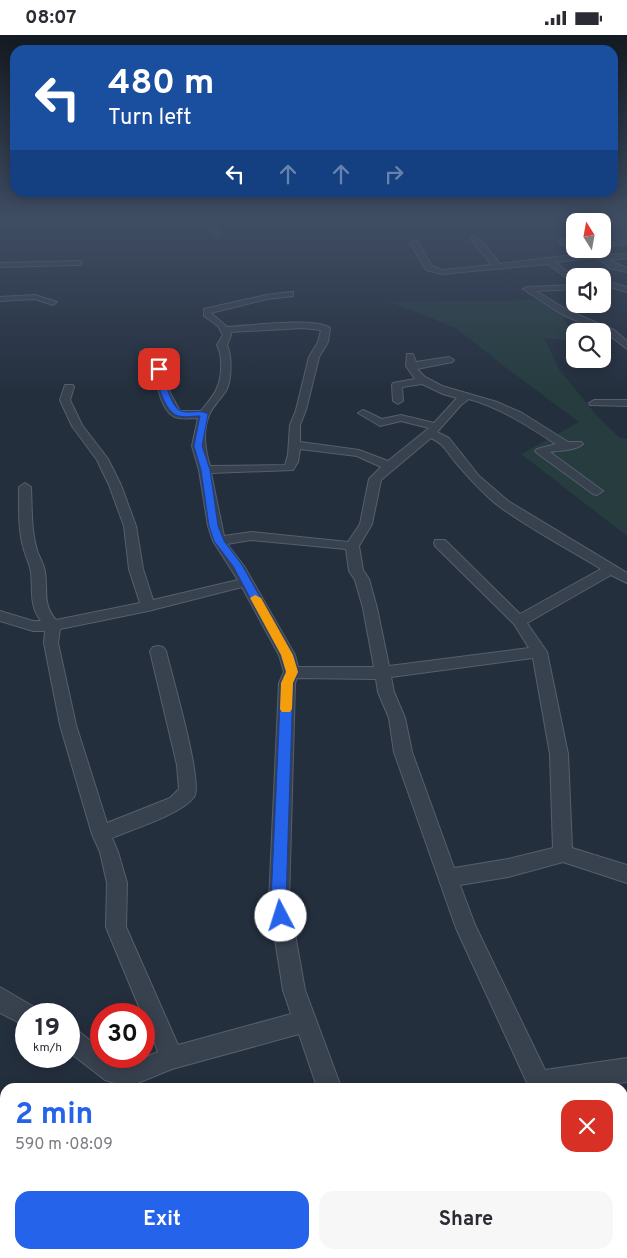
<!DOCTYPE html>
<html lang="en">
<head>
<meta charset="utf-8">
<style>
	:root { --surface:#fff; --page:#f7f7f7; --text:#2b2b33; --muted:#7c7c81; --accent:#2563eb }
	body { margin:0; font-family:Overpass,sans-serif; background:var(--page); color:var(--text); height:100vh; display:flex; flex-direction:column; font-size:19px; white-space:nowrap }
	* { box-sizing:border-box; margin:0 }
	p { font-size:16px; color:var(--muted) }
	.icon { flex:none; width:28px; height:28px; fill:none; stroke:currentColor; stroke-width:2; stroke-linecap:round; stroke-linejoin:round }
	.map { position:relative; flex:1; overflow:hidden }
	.panel { position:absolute; left:0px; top:1048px; width:628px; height:176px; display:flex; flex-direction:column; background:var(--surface); border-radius:15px 15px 0 0; box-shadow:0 2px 12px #0003 }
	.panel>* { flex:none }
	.guide { position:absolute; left:10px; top:10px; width:608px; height:152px; border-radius:15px; box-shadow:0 2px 12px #0003; background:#1a4fa0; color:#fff; overflow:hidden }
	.needle { width:32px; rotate:349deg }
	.controls { position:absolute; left:566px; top:178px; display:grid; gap:10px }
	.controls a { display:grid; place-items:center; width:45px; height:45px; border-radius:10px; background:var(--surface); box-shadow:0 2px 12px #0003; font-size:25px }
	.speed { position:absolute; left:15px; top:968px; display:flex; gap:10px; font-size:25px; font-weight:700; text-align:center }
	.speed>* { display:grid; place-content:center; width:65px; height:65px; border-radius:50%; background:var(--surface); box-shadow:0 2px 12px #0003; line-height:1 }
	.speed small { font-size:12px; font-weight:400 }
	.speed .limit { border:8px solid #d22; background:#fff; color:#111 }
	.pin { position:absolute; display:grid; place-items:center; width:42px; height:42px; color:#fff; margin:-21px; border-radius:10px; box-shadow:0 2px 8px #0006 }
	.me { position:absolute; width:55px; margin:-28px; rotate:355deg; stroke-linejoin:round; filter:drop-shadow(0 0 4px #0008) }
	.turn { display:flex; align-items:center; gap:18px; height:105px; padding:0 15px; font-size:22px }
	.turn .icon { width:65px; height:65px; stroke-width:2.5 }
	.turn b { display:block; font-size:35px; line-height:42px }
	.lanes { display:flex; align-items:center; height:48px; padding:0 15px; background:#0003; justify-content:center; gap:25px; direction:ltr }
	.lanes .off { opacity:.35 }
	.round { display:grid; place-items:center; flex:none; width:52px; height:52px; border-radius:15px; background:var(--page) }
	.head { display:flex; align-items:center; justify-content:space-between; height:85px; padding:0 15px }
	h1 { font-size:30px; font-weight:700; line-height:38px; color:var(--accent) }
	.action { display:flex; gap:10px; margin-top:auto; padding:10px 15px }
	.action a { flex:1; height:58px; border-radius:15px; background:var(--accent); color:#fff; font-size:20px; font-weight:700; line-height:58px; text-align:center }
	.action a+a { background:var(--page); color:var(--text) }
	.status { display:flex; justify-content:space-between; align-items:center; height:35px; padding:0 25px; background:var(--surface); direction:ltr }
	.status svg { height:14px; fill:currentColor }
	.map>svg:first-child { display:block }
	.green { fill:#263c3f }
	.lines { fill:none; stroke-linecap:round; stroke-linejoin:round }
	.minor-casing { stroke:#565f6c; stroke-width:2 }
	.minor { fill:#38414e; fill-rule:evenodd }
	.route { fill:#2563eb; stroke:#184099 }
	.slow { fill:#f59e0b }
</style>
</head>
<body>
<div class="status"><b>08:07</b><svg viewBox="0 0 49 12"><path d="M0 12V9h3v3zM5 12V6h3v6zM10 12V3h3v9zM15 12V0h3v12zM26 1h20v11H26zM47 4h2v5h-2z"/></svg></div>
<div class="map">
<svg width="627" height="1223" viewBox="0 0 627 1223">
	<rect width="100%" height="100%" fill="#242f3e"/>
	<!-- green -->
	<path class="green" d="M 551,265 L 575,300 L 575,306 L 544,303 L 559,334 L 597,381 L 619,402 L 627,404 L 627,501 L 521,419 L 579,387 L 505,332 L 456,293 L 390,267 Z"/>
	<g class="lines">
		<!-- minor casing -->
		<g class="minor-casing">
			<path id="minor" d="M 0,186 L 10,186 L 0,190 Z
				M 198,186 L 214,188 L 221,200 L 215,201 L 209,190 Z
				M 472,202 L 481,205 L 500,229 L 581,219 L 560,208 L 559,206 L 563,204 L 575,211 L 575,214 L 601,220 L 627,219 L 627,223 L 609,225 L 627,233 L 627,237 L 610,233 L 601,225 L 591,223 L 555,227 L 575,243 L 575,249 L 548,229 L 442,239 L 426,235 L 410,208 L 417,206 L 432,231 L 442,235 L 492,230 L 472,206 Z
				M 627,205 L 627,209 L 611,211 L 607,209 Z
				M 81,226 L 81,230 L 78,230 L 0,232 L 0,228 Z
				M 602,245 L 627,252 L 627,257 L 602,250 Z
				M 575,250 L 575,254 L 536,256 L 569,276 L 614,295 L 627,306 L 627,314 L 608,299 L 563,280 L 523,254 L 527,252 Z
				M 290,257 L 293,257 L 293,261 L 267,264 L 211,278 L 227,292 C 248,291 316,282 330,293 L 328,307 L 319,322 L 306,375 L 300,390 L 300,407 L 359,415 L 388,426 L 429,393 L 401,386 L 380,391 L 358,378 L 363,375 L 382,384 L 401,380 L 434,388 L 457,363 L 443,359 L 422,349 L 402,352 L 403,366 L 398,369 L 393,366 L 392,350 L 393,348 L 415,344 L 406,331 L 407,319 L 413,319 L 416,327 L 449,322 L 454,325 L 452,327 L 417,334 L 425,342 L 442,351 L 497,367 L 522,378 L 568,407 L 581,407 L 583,409 C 575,416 560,415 550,417 L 603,456 L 597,460 L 593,459 L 537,418 L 535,416 L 537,414 L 556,409 C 528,391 501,373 469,364 L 461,370 L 437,397 L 449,403 L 479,441 L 508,466 L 627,538 L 627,548 L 611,540 L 527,588 L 547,617 L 568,719 L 572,813 L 627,830 L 627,848 L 563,827 L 508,842 L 460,850 L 475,890 L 545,1035 L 627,1023 L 627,1047 L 588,1052 L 529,1052 L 456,893 L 394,717 L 389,683 L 378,657 L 376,644 L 297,643 L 295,648 L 289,866 L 305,955 L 341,1052 L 317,1052 L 299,999 L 172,1034 L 128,1052 L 105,1045 L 69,1017 L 69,992 L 77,995 L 101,1014 L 101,1021 C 113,1021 118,1029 128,1028 C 137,1028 149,1020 158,1017 L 144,979 L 142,979 L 106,892 L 107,848 L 100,817 L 92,799 L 60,690 L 44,608 L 45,596 L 33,596 L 0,586 L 0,576 L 33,586 L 41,586 C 29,570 33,556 31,537 C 30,530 26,522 24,515 C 18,495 19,473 19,452 L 25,448 L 31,452 C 32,473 31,495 37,515 C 39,522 44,529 45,537 C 48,557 42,568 56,585 L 140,568 L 129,534 L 124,491 L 109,450 L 97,425 L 72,391 L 60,365 L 65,350 L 73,350 L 74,352 L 70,365 L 82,390 L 108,424 L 121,450 L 136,491 L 143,534 L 153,565 L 238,545 L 213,506 L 208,491 L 199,435 L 192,411 L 198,383 C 190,383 181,385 173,381 C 161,374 157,349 154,336 L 140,330 L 144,324 L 140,317 L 145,314 L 148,315 L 154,324 L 151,329 L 164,334 L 170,358 L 180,376 L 201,376 C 206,369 214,361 217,353 C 222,342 223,321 217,310 L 223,300 L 218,291 L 204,281 L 204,274 L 266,260 ZM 303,293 L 321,295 L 318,307 L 309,322 L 296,375 L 290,390 L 288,420 L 285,430 L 210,431 C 205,415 202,395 210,378 C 214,370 221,363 226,356 C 232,344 232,321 227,310 L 231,300 L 230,297 ZM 431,403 C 446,410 446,417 457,429 C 470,444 484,460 500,472 C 532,495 568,514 601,534 L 520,579 L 445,505 L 435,505 L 434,508 L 435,511 L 514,589 L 529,613 L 389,631 L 377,573 L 369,544 L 363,535 L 359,511 L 372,489 L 381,445 ZM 300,414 L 357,421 L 381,432 L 369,444 L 360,489 L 348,507 L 251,497 L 224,501 L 211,438 L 293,435 L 298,427 ZM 251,505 L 346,514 L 349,536 L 355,545 L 363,573 L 374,632 L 298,632 L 295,620 L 244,531 L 227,509 ZM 242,552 L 279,620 L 284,637 L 279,648 L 269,866 L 283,955 L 291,979 L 178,1010 L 126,892 L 127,848 L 118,817 L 112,803 C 133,794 182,779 194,762 C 204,749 171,638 166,616 L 163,612 L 158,611 L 153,612 L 150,616 L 177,730 L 179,754 L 170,763 L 107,788 L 76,690 L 58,608 L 60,594 L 148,576 ZM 533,623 L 550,719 L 553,813 L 508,824 L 454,833 L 412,717 L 405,683 L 394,657 L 391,642 Z
				M 35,260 L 57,267 L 53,270 L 35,264 L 0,266 L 0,262 Z
				M 594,365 L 627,365 L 627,371 L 590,370 L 589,368 Z
				M 0,952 L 34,972 L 37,979 L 26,979 L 26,991 L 0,978 Z
				M 115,1219 L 141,1219 L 142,1223 L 116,1223 Z
				M 362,1219 L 388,1219 L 389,1223 L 363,1223 Z
				M 576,1219 L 602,1219 L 603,1223 L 577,1223 Z"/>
		</g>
		<!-- minor -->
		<use href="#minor" class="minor"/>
	</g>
	<!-- sky -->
	<linearGradient id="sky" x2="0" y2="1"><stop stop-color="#141a22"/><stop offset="0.52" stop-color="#3f4d63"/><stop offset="1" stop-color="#3f4d63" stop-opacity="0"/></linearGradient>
	<rect width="627" height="357" fill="url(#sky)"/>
	<!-- route -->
	<path class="route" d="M 159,332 L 163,334 C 164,344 171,373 181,376 C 190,379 201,374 208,379 L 202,411 L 210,435 L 218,491 L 224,506 L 242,530 L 293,620 L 298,637 L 293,648 L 286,866 L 289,881 L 287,886 L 281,888 L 276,886 L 271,866 L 281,648 L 286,637 L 281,620 L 233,531 L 214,506 L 209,491 L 201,435 L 194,411 L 200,381 C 193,381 182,383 176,380 C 164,374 156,347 156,334 Z"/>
	<!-- slow -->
	<path class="slow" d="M 255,560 L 261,563 L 293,620 L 298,637 L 293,648 L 292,674 L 290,677 L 282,677 L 280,674 L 281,648 L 286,637 L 281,620 L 250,563 Z"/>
</svg>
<div class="controls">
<a><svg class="needle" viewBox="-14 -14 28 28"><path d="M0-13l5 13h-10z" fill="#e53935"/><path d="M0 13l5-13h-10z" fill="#7c7c81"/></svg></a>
<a><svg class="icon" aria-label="sound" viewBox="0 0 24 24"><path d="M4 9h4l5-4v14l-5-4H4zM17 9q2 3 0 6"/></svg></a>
<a><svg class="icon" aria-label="search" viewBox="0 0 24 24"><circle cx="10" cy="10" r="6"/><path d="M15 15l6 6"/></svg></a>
</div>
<div class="speed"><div>19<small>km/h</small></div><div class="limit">30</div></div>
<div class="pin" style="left:159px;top:334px;background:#d93025"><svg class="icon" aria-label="arrive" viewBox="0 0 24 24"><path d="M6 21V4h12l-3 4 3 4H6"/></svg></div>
<svg class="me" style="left:281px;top:881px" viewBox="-20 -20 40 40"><circle r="19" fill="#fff"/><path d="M0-13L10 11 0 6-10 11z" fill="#2563eb"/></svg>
<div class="guide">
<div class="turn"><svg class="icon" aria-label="left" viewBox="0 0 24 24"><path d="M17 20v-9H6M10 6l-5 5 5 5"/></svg><div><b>480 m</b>Turn left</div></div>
<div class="lanes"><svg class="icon" aria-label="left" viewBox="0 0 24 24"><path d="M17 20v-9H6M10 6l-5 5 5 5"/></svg><svg class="icon off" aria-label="ahead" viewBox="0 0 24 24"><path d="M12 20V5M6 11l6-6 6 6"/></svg><svg class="icon off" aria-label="ahead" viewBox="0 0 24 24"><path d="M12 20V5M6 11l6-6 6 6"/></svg><svg class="icon off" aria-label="right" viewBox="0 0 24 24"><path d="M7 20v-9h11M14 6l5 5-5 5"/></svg></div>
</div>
<section class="panel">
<div class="head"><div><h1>2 min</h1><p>590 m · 08:09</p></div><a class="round" style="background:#d93025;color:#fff"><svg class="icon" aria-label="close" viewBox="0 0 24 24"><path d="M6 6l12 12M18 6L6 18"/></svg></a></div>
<div class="action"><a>Exit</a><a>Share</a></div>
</section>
</div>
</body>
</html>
